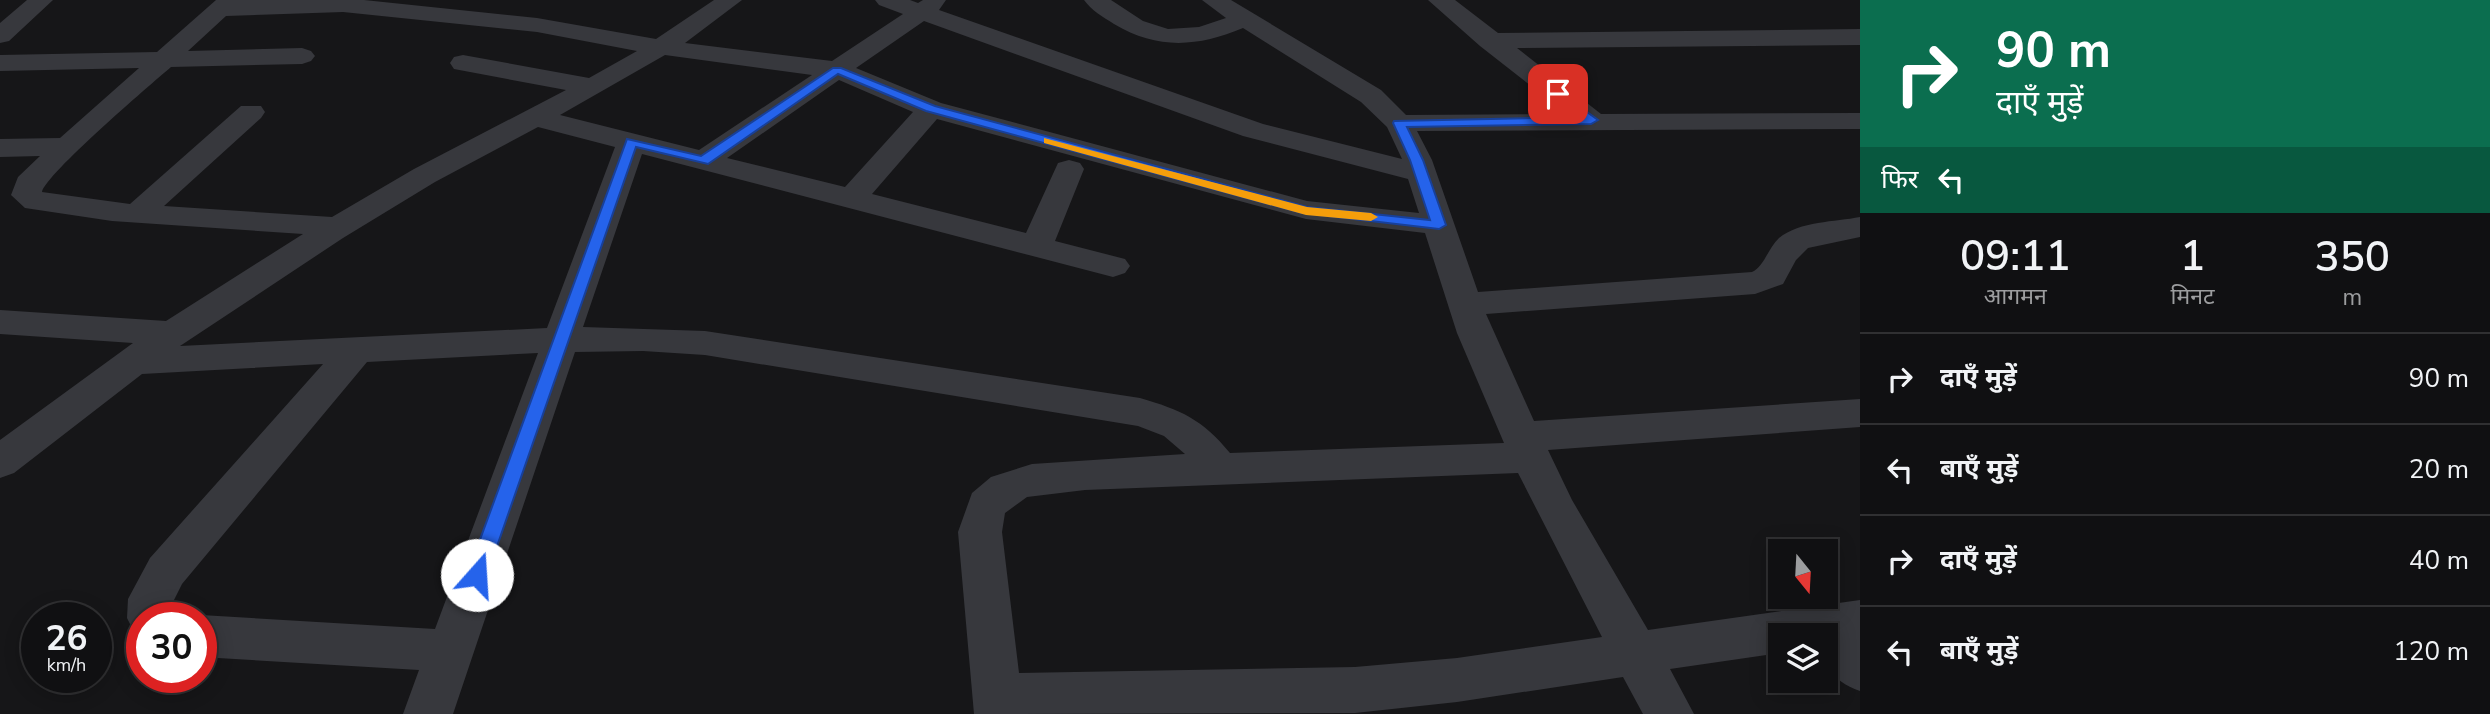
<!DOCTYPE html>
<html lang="hi">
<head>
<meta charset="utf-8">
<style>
	:root { --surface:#101012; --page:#1e1e20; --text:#f1f3f6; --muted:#9c9d9f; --line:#303032 }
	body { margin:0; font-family:"Nunito Sans","Noto Sans Devanagari",sans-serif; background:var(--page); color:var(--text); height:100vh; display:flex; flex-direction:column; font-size:26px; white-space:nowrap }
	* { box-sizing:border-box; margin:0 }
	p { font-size:23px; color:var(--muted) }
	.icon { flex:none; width:38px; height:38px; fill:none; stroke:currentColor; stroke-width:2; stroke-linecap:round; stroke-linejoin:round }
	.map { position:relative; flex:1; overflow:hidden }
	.panel { display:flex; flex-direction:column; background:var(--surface); width:630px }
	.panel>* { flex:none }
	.top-card { background:#0b6e4f; color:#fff; overflow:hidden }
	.needle { width:46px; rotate:162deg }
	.fabs { position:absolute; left:1768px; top:539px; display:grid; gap:14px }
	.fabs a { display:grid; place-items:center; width:70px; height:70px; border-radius:0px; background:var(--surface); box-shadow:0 4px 18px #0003,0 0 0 2px var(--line); font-size:35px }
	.speed { position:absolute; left:21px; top:602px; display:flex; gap:14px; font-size:35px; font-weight:700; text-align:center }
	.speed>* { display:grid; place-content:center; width:91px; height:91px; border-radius:50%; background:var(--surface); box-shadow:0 4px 18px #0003,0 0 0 2px var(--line); line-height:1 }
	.speed small { font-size:18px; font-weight:400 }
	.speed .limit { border:10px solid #d22; background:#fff; color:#111 }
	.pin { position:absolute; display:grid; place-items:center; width:60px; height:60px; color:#fff; margin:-30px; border-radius:14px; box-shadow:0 4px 10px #0006 }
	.me { position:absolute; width:77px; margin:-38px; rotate:19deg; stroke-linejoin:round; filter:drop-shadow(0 0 5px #0008) }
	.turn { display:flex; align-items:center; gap:24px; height:147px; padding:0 21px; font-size:32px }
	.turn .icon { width:91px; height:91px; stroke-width:2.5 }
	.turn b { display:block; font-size:49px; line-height:60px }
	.then { display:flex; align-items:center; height:66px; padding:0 21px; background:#0003; gap:14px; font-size:26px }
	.eta { display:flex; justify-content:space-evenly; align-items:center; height:119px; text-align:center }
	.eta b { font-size:42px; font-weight:600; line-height:49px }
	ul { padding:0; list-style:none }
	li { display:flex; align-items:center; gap:21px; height:91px; padding:0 21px; border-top:2px solid var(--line) }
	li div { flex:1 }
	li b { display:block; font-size:26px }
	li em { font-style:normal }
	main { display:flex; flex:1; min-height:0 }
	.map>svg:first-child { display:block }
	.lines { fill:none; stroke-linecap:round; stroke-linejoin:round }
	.minor { fill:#37383d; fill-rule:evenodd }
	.route { fill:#2563eb; stroke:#184099; stroke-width:2 }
	.slow { fill:#f59e0b }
</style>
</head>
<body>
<main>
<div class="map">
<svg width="1860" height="714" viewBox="0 0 1860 714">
	<rect width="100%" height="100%" fill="#161618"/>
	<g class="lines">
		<!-- minor -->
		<path class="minor" d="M 27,0 L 53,0 L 9,41 L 0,43 L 0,23 Z
			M 216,0 L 364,0 L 537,18 L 656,39 L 714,0 L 742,0 L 685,43 L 832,61 L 903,14 L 879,5 L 875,0 L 910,0 L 918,3 L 923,0 L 946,0 L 939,10 L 1263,124 L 1402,159 L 1387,127 L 1361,102 L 1243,28 C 1198,47 1157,50 1114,24 C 1103,17 1091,10 1084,0 L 1111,0 L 1143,21 L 1168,29 L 1199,27 L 1226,18 L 1202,0 L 1231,0 L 1381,90 L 1406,115 L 1567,114 L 1480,46 L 1428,0 L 1455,0 L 1498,33 L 1860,29 L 1860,45 L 1517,48 L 1601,114 L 1860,113 L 1860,129 L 1417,131 L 1432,160 L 1478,292 L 1752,272 C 1764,267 1768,248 1779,238 C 1800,221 1835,222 1860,217 L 1860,237 L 1808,248 L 1796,260 L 1783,284 L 1755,294 L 1486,314 L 1534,421 L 1860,399 L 1860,427 L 1548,450 L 1572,500 L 1648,630 L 1860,600 L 1860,691 C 1830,680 1825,666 1825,635 L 1780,635 L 1780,653 L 1670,669 L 1694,714 L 1643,714 L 1623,677 L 1457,702 L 1355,713 L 974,714 L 958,532 L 972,493 L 991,477 L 1032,464 L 1185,454 L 1164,436 L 1138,426 L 705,355 L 643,351 L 575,352 L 453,714 L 403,714 L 419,670 L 201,657 L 201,618 L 194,618 L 201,615 L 435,629 L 538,353 L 367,362 L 182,584 L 174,600 L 173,618 L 142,618 L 142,635 L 134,632 L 127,618 L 128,599 L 150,558 L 323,364 L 142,374 L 14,473 L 0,478 L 0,440 L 133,343 L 0,334 L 0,310 L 166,321 L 303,234 L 112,221 L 25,208 L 11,195 L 18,177 L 40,156 L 0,157 L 0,139 L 60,138 L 139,68 L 0,71 L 0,55 L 157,52 ZM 343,12 L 537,32 L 637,51 L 589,78 L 463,55 L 454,57 L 450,63 L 454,69 L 566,90 L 414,169 L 332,217 L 164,206 L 261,118 L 265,112 L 261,106 L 241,106 L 130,204 L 42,192 C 46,174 150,85 171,67 L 302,64 L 311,61 L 315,56 L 311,51 L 302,48 L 188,51 L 226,16 ZM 924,21 L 1243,136 L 1408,179 L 1419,213 L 1307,201 L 941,103 L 856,68 ZM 665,55 L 812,75 L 699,150 L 560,115 ZM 839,80 L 913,112 L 845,187 L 727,158 ZM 937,119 L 1306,219 L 1425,233 L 1457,333 L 1504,443 L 1230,453 C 1202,419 1181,410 1140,398 L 705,331 L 583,327 L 642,154 L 1113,277 L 1125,273 L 1130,266 L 1125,259 L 1055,241 L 1084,169 L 1080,163 L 1069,160 L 1058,163 L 1026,233 L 872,194 ZM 538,127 L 615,147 L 547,328 L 180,346 L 343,238 L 435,182 ZM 1518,473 L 1602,637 L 1457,658 L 1355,667 L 1019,673 L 1002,532 L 1005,513 L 1027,497 L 1085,490 Z"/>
	</g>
	<!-- route -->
	<path class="route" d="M 833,68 L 841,68 L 935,106 L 1307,207 L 1430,220 L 1410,160 L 1393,123 L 1394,121 L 1579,117 L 1553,97 L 1553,92 L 1558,91 L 1598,120 L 1591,124 L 1407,127 L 1423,160 L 1446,225 L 1439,229 L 1302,213 L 926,111 L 838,74 L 708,164 L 636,147 L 487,575 L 484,581 L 470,581 L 467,575 L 627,139 L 701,156 Z"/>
	<!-- slow -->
	<path class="slow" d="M 1044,138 L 1307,207 L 1371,213 L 1378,217 L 1371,221 L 1306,215 L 1044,143 Z"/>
</svg>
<div class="fabs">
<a><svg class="needle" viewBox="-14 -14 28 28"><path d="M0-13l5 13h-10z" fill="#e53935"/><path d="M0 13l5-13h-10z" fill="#9c9d9f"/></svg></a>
<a><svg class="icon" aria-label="layers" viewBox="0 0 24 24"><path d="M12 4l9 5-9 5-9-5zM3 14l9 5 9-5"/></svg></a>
</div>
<div class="speed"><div>26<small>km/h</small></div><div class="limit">30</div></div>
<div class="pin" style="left:1558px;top:94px;background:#d93025"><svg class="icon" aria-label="arrive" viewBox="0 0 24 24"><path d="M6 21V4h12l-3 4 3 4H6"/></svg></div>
<svg class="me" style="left:477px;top:575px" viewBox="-20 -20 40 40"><circle r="19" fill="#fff"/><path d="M0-13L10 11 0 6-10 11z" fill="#2563eb"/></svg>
</div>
<section class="panel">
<div class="top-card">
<div class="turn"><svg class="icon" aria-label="right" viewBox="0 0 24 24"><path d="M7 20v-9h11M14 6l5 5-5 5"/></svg><div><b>90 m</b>दाएँ मुड़ें</div></div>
<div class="then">फिर<svg class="icon" aria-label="left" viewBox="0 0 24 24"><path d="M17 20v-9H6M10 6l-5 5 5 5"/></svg></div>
</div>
<div class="eta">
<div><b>09:11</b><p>आगमन</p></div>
<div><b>1</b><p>मिनट</p></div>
<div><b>350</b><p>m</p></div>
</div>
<ul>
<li><svg class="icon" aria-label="right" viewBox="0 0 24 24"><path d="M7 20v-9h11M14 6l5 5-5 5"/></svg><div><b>दाएँ मुड़ें</b></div><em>90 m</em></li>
<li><svg class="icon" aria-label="left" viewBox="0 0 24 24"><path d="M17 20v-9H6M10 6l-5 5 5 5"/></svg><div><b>बाएँ मुड़ें</b></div><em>20 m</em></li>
<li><svg class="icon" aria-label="right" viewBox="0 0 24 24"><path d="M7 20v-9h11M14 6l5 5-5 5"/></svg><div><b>दाएँ मुड़ें</b></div><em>40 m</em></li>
<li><svg class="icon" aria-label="left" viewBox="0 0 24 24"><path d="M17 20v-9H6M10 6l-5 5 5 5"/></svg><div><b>बाएँ मुड़ें</b></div><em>120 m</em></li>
</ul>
</section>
</main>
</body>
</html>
